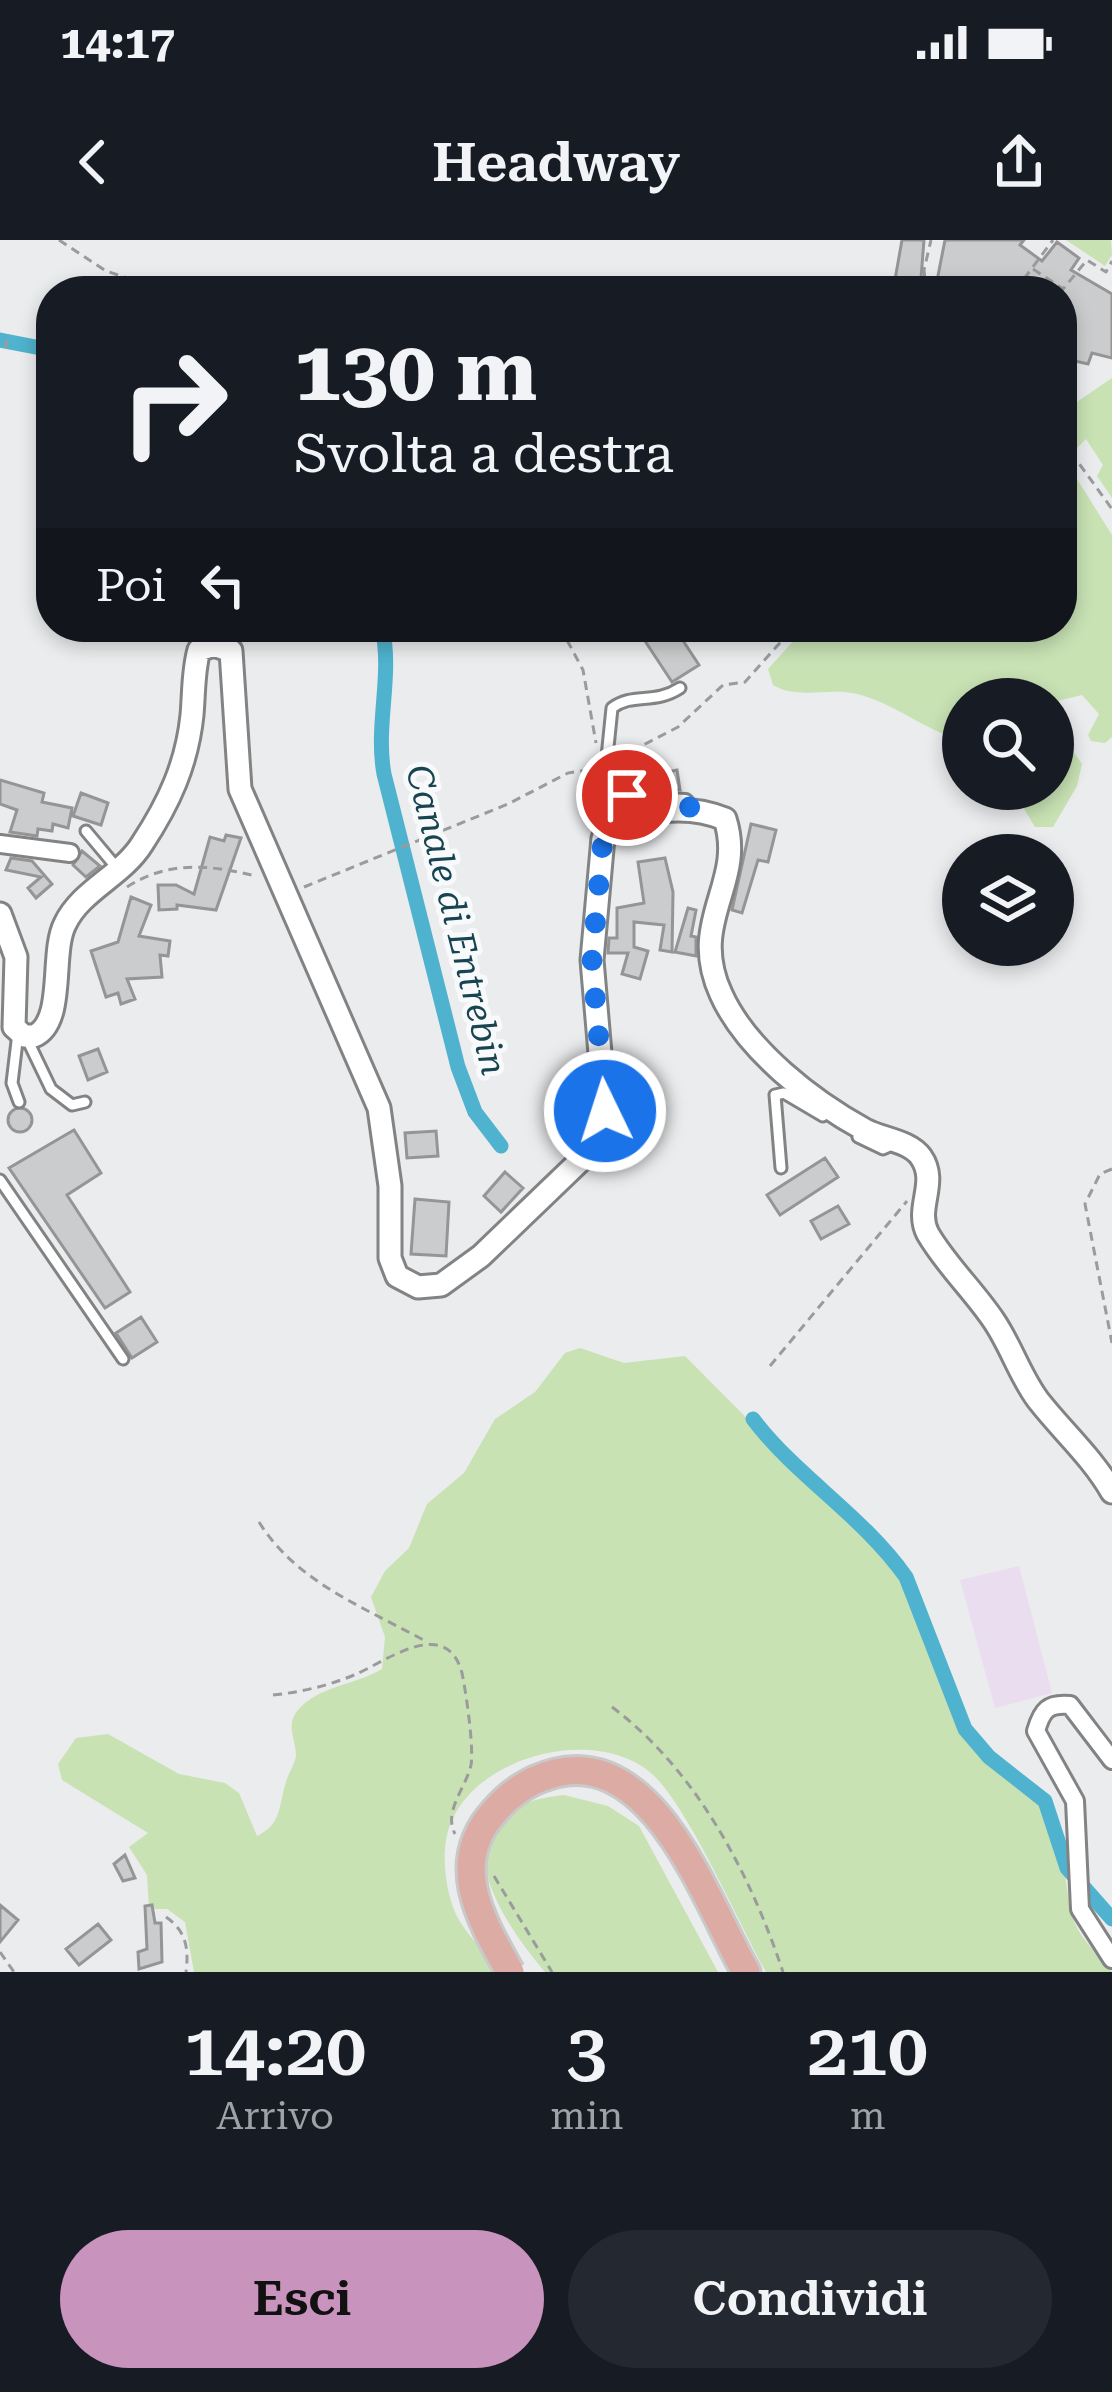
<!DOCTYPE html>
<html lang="it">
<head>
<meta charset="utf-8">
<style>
	:root { --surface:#171b24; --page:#242831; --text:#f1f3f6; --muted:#9ea1a6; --accent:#c893bd }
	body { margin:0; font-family:"Roboto Serif",serif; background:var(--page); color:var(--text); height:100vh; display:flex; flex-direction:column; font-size:45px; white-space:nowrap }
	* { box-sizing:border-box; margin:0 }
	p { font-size:39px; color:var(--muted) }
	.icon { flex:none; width:66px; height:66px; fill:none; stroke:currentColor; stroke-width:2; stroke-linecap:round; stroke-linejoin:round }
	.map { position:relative; height:1732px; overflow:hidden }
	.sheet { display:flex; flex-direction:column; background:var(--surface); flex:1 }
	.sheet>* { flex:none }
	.hud { position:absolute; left:36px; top:36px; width:1041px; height:366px; border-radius:48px; box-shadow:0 6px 18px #0003; background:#171b24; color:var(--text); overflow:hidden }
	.buttons { position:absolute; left:942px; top:438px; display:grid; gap:24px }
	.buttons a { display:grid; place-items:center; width:132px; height:132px; border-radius:50%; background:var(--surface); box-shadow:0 6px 18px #0003; font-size:60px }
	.pin { position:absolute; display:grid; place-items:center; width:102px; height:102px; color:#fff; margin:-51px; border:6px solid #fff; border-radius:50%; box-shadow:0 3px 12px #0007 }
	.me { position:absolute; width:132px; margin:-66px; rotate:356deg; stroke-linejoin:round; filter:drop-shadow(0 0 9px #0008) }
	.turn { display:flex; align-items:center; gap:42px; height:252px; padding:0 60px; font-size:54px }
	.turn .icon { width:156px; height:156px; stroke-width:2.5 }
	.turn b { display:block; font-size:84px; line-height:102px }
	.then { display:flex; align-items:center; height:114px; padding:0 60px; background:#0003; gap:24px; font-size:45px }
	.eta { display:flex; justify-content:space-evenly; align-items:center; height:204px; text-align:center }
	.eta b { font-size:72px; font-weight:600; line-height:84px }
	.button { display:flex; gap:24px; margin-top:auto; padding:24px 60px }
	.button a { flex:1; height:138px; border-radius:72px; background:var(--accent); color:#111; font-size:48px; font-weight:600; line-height:138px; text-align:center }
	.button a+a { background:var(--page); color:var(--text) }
	.status { display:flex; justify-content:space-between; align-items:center; height:84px; padding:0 60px; background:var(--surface); direction:ltr }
	.status svg { height:33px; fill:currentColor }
	header { display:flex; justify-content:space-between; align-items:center; height:156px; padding:0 60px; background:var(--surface); font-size:54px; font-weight:600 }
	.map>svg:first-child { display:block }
	.industrial { fill:#eaddf0 }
	.green { fill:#c8e2b4 }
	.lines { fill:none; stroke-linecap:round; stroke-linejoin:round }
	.canal { stroke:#4fb2ce; stroke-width:15 }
	.building { fill:#cbcccd; stroke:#959596; stroke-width:3 }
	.service-casing { stroke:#828384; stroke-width:15 }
	.minor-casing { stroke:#828384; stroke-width:22 }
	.tertiary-casing { stroke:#828384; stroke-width:27 }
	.primary-casing { stroke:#c9c9c9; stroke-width:33 }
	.path { stroke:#9a9b9c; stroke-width:3; stroke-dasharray:9 6; stroke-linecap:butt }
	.service { stroke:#fff; stroke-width:9 }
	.minor { stroke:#fff; stroke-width:16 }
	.tertiary { stroke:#fff; stroke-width:21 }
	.primary { stroke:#dcaca4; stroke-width:27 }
	.primary-bridge-casing { stroke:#c9c9c9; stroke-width:33; stroke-linecap:butt }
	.primary-bridge { stroke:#dcaca4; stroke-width:27 }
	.route { stroke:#1a73e8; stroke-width:21; stroke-dasharray:0 37.8 }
	.labels { text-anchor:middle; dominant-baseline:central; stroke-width:10; stroke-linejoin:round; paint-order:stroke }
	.water-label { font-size:36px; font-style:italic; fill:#184450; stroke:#f8f9fa }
</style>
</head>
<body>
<div class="status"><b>14:17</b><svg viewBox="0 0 49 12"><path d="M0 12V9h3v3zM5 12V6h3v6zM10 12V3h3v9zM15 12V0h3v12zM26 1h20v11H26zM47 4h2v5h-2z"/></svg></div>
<header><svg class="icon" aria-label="back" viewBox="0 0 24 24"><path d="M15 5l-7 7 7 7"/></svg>Headway<svg class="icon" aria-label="share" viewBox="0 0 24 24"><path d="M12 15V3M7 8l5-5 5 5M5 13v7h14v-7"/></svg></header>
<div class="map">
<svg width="1112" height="1732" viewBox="0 0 1112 1732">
	<rect width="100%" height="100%" fill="#ebeced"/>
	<!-- industrial -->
	<path class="industrial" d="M 1019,1326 L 1052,1453 L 995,1468 L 960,1340 Z"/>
	<!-- green -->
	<path class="green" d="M 1066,0 L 1111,0 L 1112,15 L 1105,26 Z
		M 1112,138 L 1112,258 L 1097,236 L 1103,225 L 1086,199 L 1077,208 L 1062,188 L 1062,172 Z
		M 1062,215 L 1112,295 L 1112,497 L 1105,503 L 1091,501 L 1088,495 L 1099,474 L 1082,455 L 1053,462 L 963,459 L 963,500 C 926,492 897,464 857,454 C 829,447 797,460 773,445 L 768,429 L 806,387 L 1062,387 Z
		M 1053,492 L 1064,498 L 1082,524 L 1077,546 L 1053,587 L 1035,587 L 1012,549 L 1053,549 Z
		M 580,1108 L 624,1123 L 685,1116 L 887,1319 C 924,1366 930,1433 960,1486 C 981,1523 1025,1534 1047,1567 C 1064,1593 1064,1651 1074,1681 C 1082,1702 1100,1715 1112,1732 L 766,1732 C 739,1684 688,1566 652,1534 C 598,1486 483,1514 453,1578 C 440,1603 444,1642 453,1667 C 462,1692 486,1713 504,1732 L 194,1732 L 185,1682 L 167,1669 L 149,1669 L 147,1635 L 129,1607 L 148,1593 L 62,1540 L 58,1524 L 76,1498 L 108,1494 L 179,1534 L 225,1543 L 239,1553 L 257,1596 C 283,1583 278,1566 286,1542 C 288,1534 295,1524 296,1516 C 296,1499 285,1485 298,1470 C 318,1446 356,1445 382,1429 L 385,1397 L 371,1357 L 385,1331 L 409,1308 L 427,1264 L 464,1233 L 495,1179 L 535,1152 L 565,1113 Z
		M 564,1555 L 608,1566 L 639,1586 L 718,1732 L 545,1732 C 490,1667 434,1569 564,1555 Z"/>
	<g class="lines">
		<!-- canal -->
		<path class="canal" d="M 0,100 L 51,110
			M 382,387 C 393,436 375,484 384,534 L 458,827 L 475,872 L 501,906
			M 753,1179 C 797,1237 861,1274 906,1337 L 965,1489 L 989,1517 L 1045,1561 L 1067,1628 L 1112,1679"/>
	</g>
	<!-- building -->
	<path class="building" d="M 902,0 L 924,0 L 920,51 L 893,51 Z
		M 945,0 L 1024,0 L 1020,5 L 1042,21 L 1057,2 L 1079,18 L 1071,30 L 1112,54 L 1112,118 L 1092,113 L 1088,124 L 1062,118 L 1062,51 L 1034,51 L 1019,39 L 1007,51 L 935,51 Z
		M 666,387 L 674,387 L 699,425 L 672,442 L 645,401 Z
		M 677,530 L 680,550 L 660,549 L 657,534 Z
		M 0,540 L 44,553 L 42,562 L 72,568 L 68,588 L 53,584 L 52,591 L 38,589 L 37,596 L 10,592 L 17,570 L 0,564 Z
		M 81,553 L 108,563 L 101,585 L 73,576 Z
		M 751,584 L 776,590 L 768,622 L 758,620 L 742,673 L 732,670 Z
		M 226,595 L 241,598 L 216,670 L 177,665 L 177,669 L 159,670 L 158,645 L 176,645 L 194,654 L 210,597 L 224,601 Z
		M 82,611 L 100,626 L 86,637 L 73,625 Z
		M 11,618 L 32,621 L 52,644 L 36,658 L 28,648 L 41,637 L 6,630 Z
		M 665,618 L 673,652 L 672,712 L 660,710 L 664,685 L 634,682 L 634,707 L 648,711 L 640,739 L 622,734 L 628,713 L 608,713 L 609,698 L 617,698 L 617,668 L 644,663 L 638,622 Z
		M 131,657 L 151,665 L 139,696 L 170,701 L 168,716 L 160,715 L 162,737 L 127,739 L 135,759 L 121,764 L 118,753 L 106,757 L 91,711 L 118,702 Z
		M 688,668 L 696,670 L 691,696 L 696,697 L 696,716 L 675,712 Z
		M 98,809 L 107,832 L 88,840 L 79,816 Z
		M8 880a12 12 0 1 1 24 0a12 12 0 1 1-24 0Z
		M 74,890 L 101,933 L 67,955 L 130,1052 L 105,1068 L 9,928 Z
		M 436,891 L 438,916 L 407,918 L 405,893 Z
		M 825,918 L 838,937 L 780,975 L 767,955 Z
		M 505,932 L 523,948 L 501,972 L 484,956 Z
		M 415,959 L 449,962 L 446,1016 L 411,1014 Z
		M 838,966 L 849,984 L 821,999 L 811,981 Z
		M 141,1077 L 157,1102 L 132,1118 L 116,1093 Z
		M 125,1615 L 135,1638 L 123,1641 L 114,1624 Z
		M 0,1665 L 18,1680 L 0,1702 Z
		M 152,1665 L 155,1683 L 161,1683 L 162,1722 L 139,1729 L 138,1712 L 147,1709 L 145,1666 Z
		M 98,1684 L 111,1700 L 79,1725 L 66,1709 Z"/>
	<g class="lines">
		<!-- service casing -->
		<g class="service-casing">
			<path id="service" d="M 606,527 L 612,468 C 633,452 654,465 680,448
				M 86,591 L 117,628
				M 18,793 L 12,843 L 19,862
				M 27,799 L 51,849 L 72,865 L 85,862
				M 858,897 L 883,909 L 892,905
				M 781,928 L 775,855 L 784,853 L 823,876
				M 0,940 L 123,1119"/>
		</g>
		<!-- minor casing -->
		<g class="minor-casing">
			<path id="minor" d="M 606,527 L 634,560 L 685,563
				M 0,604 L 70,613
				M 1112,1520 L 1070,1465 C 1048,1463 1042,1470 1036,1491 L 1075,1561 L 1080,1669 L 1112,1719"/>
		</g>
		<!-- tertiary casing -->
		<g class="tertiary-casing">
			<path id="tertiary" d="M 0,674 L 16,717 L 14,787 L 24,796 L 34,796 C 66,782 50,713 65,684 C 81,650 122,636 142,604 C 169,563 187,524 192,475 C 194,453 193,431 199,410 L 214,405 L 231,411 L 240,549 L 379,868 L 390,946 L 390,1018 L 397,1036 L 418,1047 L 441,1045 L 481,1016 L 607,895 L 592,720 L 603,598 C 633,568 686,563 725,579 C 746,644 687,680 721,754 C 746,810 812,861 865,890 C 882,899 910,901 921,917 C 939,943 914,968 928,994 C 946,1025 974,1051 994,1081 C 1011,1106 1020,1136 1038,1160 C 1063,1192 1092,1217 1112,1252"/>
		</g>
		<!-- primary casing -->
		<g class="primary-casing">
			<path id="primary" d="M 495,1571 C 512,1551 531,1539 556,1533 C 656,1509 707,1664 746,1732"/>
		</g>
		<!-- path -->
		<path class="path" d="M 59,0 L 106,31 L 166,51
			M 1033,29 L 1063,49 L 1087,20 L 1106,32 L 1112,21
			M 926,51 L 924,30 L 931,0
			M 961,51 L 964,45 L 978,51
			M 1015,51 L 1053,0
			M 5,108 L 8,100
			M 1062,200 L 1112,269
			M 560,387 L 583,430 L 596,503
			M 381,400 L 388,398
			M 618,518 L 678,487 L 723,445 L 745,442 L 794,387
			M 127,647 C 169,620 210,625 256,636
			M 304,647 L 508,564 L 568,533 L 594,529
			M 1112,929 L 1100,934 L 1085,964 L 1112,1103
			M 770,1126 L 907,961
			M 259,1282 C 297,1343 366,1368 427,1402
			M 273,1455 C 302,1452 327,1446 354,1435 C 384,1423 446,1374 462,1433 C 466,1452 474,1507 471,1525 C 466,1548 443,1571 455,1594
			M 612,1467 C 696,1530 750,1633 783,1732
			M 494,1636 L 552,1732
			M 166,1677 C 186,1691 189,1708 186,1732
			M 0,1712 L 14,1732"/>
		<!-- service -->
		<use href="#service" class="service"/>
		<!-- minor -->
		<use href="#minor" class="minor"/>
		<!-- tertiary -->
		<use href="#tertiary" class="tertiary"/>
		<!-- primary -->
		<use href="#primary" class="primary"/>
		<!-- primary-bridge casing -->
		<g class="primary-bridge-casing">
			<path id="primary-bridge" d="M 495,1571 C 447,1623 481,1680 510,1732"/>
		</g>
		<!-- primary-bridge -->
		<use href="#primary-bridge" class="primary-bridge"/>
	</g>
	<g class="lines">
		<!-- route -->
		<path class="route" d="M 605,871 L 592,720 L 603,598 L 620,581 L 694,570 C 673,554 649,568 627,555"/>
	</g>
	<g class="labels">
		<!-- water labels -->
		<g class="water-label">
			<text transform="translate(456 680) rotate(76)">Canale di Entrebin</text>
		</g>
	</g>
</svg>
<div class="buttons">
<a><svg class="icon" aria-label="search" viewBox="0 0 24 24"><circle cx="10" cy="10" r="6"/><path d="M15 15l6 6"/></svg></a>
<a><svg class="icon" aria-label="layers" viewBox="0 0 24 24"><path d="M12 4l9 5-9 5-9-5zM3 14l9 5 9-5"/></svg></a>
</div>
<div class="pin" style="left:627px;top:555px;background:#d93025"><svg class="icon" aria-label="arrive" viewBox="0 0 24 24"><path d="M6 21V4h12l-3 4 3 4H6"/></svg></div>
<svg class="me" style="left:605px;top:871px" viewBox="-20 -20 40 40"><circle r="17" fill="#1a73e8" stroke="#fff" stroke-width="3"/><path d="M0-11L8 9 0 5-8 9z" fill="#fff"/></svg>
<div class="hud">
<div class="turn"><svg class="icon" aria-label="right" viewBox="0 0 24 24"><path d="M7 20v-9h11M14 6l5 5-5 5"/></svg><div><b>130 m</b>Svolta a destra</div></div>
<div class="then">Poi<svg class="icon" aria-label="left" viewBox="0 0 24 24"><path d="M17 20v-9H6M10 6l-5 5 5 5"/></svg></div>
</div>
</div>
<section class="sheet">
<div class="eta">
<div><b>14:20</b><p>Arrivo</p></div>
<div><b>3</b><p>min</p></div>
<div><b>210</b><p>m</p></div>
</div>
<div class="button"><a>Esci</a><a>Condividi</a></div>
</section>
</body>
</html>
